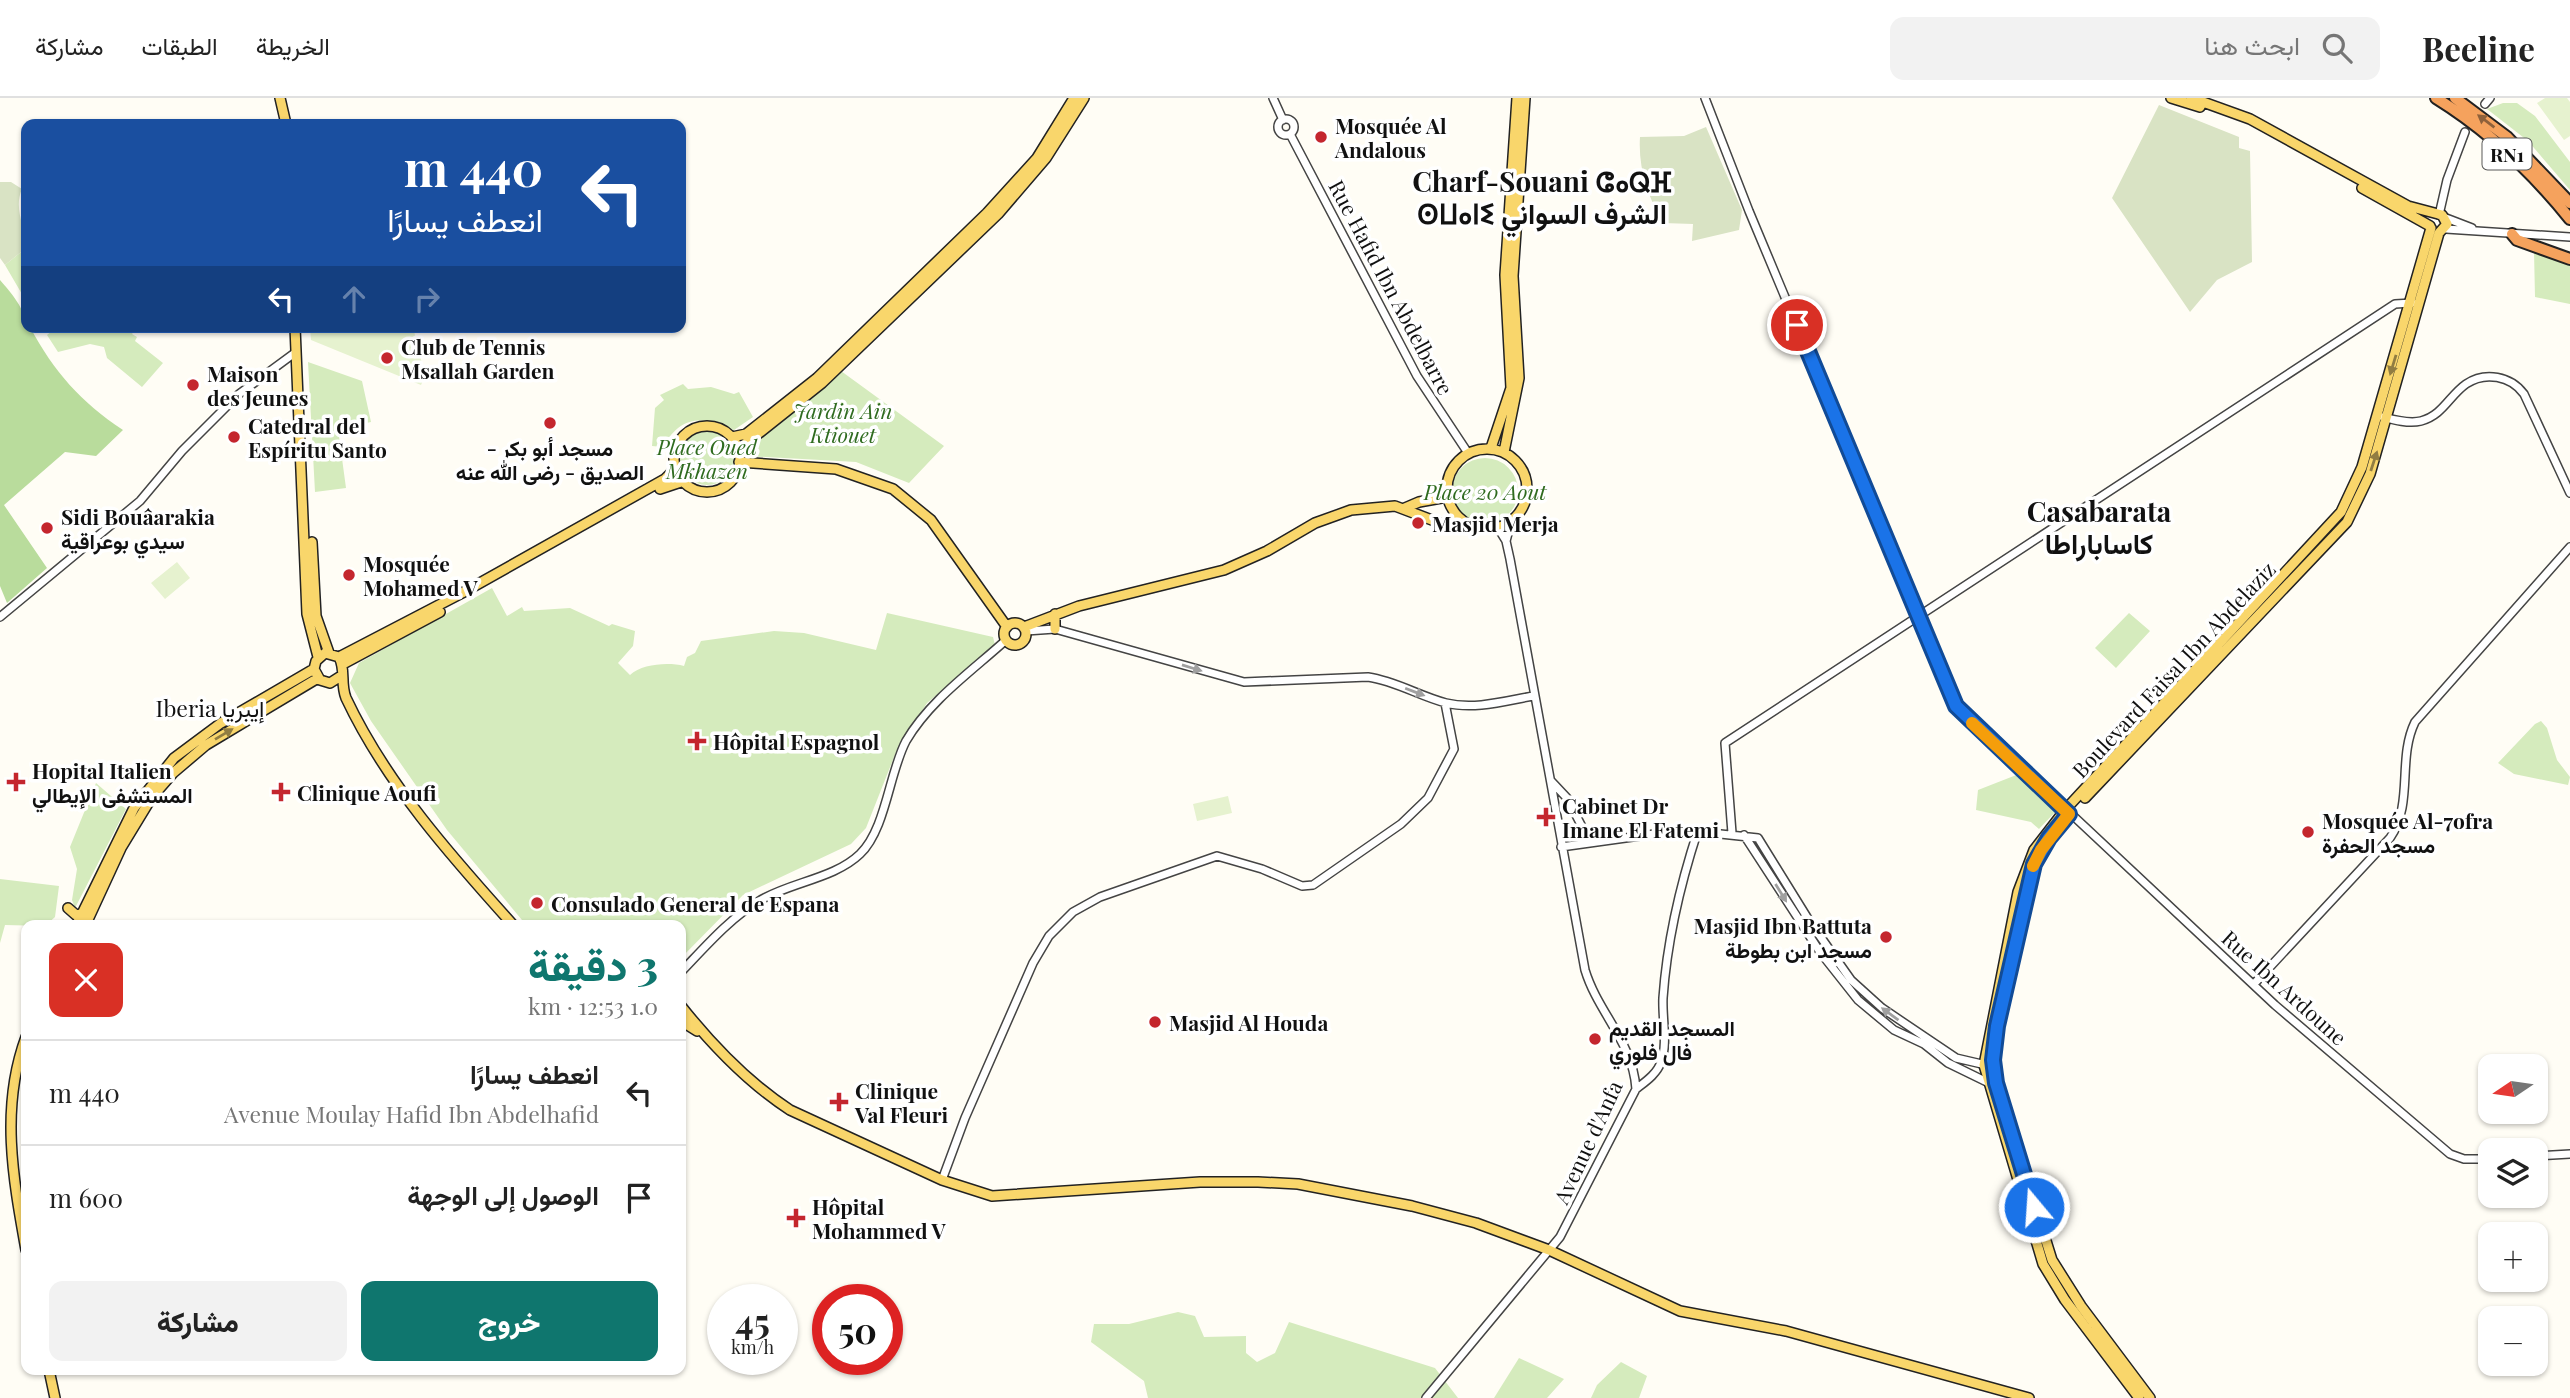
<!DOCTYPE html>
<html lang="ar">
<head>
<meta charset="utf-8">
<style>
	:root { --surface:#fff; --page:#f2f2f2; --text:#222; --muted:#767676; --line:#e0e0e0; --accent:#0f766e }
	body { margin:0; font-family:"Playfair Display",Vazirmatn,"Noto Sans Tifinagh",serif; background:var(--page); color:var(--text); direction:rtl; height:100vh; display:flex; flex-direction:column; font-size:26px; white-space:nowrap }
	* { box-sizing:border-box; margin:0 }
	p { font-size:23px; color:var(--muted) }
	.icon { flex:none; width:38px; height:38px; fill:none; stroke:currentColor; stroke-width:2; stroke-linecap:round; stroke-linejoin:round }
	.map { position:relative; flex:1; overflow:hidden; direction:ltr }
	.sheet { position:absolute; left:21px; top:822px; width:665px; height:455px; display:flex; flex-direction:column; background:var(--surface); border-radius:14px; box-shadow:0 2px 5px #0004; direction:rtl }
	.sheet>* { flex:none }
	.guide { position:absolute; left:21px; top:21px; width:665px; height:214px; border-radius:14px; box-shadow:0 2px 5px #0004; direction:rtl; background:#1a4fa0; color:#fff; overflow:hidden }
	.needle { width:46px; rotate:257deg }
	.buttons { position:absolute; left:2478px; top:956px; display:grid; gap:14px }
	.buttons a { display:grid; place-items:center; width:70px; height:70px; border-radius:14px; background:var(--surface); box-shadow:0 2px 5px #0004; font-size:35px }
	.speed { position:absolute; left:707px; top:1186px; display:flex; gap:14px; font-size:35px; font-weight:700; text-align:center }
	.speed>* { display:grid; place-content:center; width:91px; height:91px; border-radius:50%; background:var(--surface); box-shadow:0 2px 5px #0004; line-height:1 }
	.speed small { font-size:18px; font-weight:400 }
	.speed .limit { border:10px solid #d22; background:#fff; color:#111 }
	.pin { position:absolute; display:grid; place-items:center; width:60px; height:60px; color:#fff; margin:-30px; border:4px solid #fff; border-radius:50%; box-shadow:0 2px 7px #0007 }
	.me { position:absolute; width:77px; margin:-38px; rotate:342deg; stroke-linejoin:round; filter:drop-shadow(0 0 5px #0008) }
	.turn { display:flex; align-items:center; gap:24px; height:147px; padding:0 28px; font-size:32px }
	.turn .icon { width:91px; height:91px; stroke-width:2.5 }
	.turn b { display:block; font-size:49px; line-height:60px }
	.lanes { display:flex; align-items:center; height:66px; padding:0 28px; background:#0003; justify-content:center; gap:35px; direction:ltr }
	.lanes .off { opacity:.35 }
	.round { display:grid; place-items:center; flex:none; width:74px; height:74px; border-radius:14px; background:var(--page) }
	.summary { display:flex; align-items:center; justify-content:space-between; height:119px; padding:0 28px }
	h1 { font-size:42px; font-weight:800; line-height:52px; color:var(--accent) }
	.cta { display:flex; gap:14px; margin-top:auto; padding:14px 28px }
	.cta a { flex:1; height:80px; border-radius:14px; background:var(--accent); color:#fff; font-size:28px; font-weight:800; line-height:80px; text-align:center }
	.cta a+a { background:var(--page); color:var(--text) }
	ul { padding:0; list-style:none }
	li { display:flex; align-items:center; gap:21px; height:105px; padding:0 28px; border-top:2px solid var(--line) }
	li div { flex:1 }
	li b { display:block; font-size:26px }
	li em { font-style:normal }
	header { display:flex; align-items:center; gap:42px; box-sizing:border-box; height:98px; padding:0 35px; background:var(--surface); border-bottom:2px solid var(--line) }
	header strong { font-size:33px }
	nav { display:flex; gap:38px; margin-inline-start:auto; font-size:24px }
	.search { width:490px; height:63px; background:var(--page); display:flex; align-items:center; gap:18px; box-sizing:border-box; padding:0 24px; border-radius:14px; color:var(--muted); font-size:26px }
	.map>svg:first-child { display:block }
	.green { fill:#d5ebbd }
	.forest { fill:#b9dc9c }
	.cemetery { fill:#d9e3c4 }
	.pitch { fill:#e6f2cf }
	.lines { fill:none; stroke-linecap:round; stroke-linejoin:round }
	.minor-casing { stroke:#444; stroke-width:10 }
	.major-casing { stroke:#222; stroke-width:12 }
	.highway-casing { stroke:#222; stroke-width:14 }
	.minor { stroke:#fff; stroke-width:7 }
	.major { stroke:#f9d66b; stroke-width:9 }
	.highway { stroke:#f5a25d; stroke-width:10 }
	.oneway { fill:#8e613b }
	.oneway2 { fill:#917d42 }
	.oneway3 { fill:#a0a0a0 }
	.route-casing { stroke:#114b97; stroke-width:18 }
	.route { stroke:#1a73e8; stroke-width:12 }
	.slow { stroke:#f59e0b; stroke-width:12 }
	.poi-dot { fill:#c4262e; stroke:#fff; stroke-width:2.5 }
	.labels { text-anchor:middle; dominant-baseline:central; stroke-width:7; stroke-linejoin:round; paint-order:stroke }
	.shield { fill:#fff; stroke:#585858; stroke-width:2 }
	.shield-label { font-size:19px; font-weight:bold; fill:#111 }
	.poi-label { font-size:21px; font-weight:bold; fill:#111; stroke:#fff; text-anchor:start }
	.street-label { font-size:21px; fill:#111; stroke:#fff }
	.park-label { font-size:21px; font-style:italic; fill:#2f6b1f; stroke:#fff }
	.neighbourhood-label { font-size:23px; fill:#111; stroke:#fff }
	.district-label { font-size:28px; font-weight:bold; fill:#111; stroke:#fff }
</style>
</head>
<body>
<header>
<strong>Beeline</strong>
<div class="search"><svg class="icon" aria-label="search" viewBox="0 0 24 24"><circle cx="10" cy="10" r="6"/><path d="M15 15l6 6"/></svg>ابحث هنا</div>
<nav><a>الخريطة</a><a>الطبقات</a><a>مشاركة</a></nav>
</header>
<div class="map">
<svg width="2570" height="1300" viewBox="0 0 2570 1300">
	<rect width="100%" height="100%" fill="#fffdf5"/>
	<!-- green -->
	<path class="green" d="M 2503,5 L 2517,5 L 2535,18 L 2570,64 L 2570,92 L 2528,43 L 2487,11 Z
		M 26,150 L 26,203 L 5,167 Z
		M 2534,153 L 2570,167 L 2570,206 L 2535,199 Z
		M 57,229 L 137,229 L 132,236 L 137,239 L 135,243 L 163,265 L 142,289 L 107,260 L 104,249 L 90,246 L 58,254 L 47,237 Z
		M 308,264 L 362,283 L 371,324 L 338,331 L 346,390 L 315,394 Z
		M 841,273 L 944,348 L 909,385 L 856,364 L 746,358 L 744,350 Z
		M 683,286 L 688,291 L 711,289 L 734,296 L 739,294 L 753,319 L 734,332 C 704,318 681,316 663,349 L 652,348 L 655,310 L 664,302 L 660,297 Z
		M680 360a27 27 0 1 1 54 0a27 27 0 1 1-54 0Z
		M1452 393a33 33 0 1 1 66 0a33 33 0 1 1-66 0Z
		M 492,490 L 507,518 L 522,509 L 524,513 L 570,510 L 609,528 L 612,526 L 635,533 L 633,548 L 618,565 L 630,577 C 642,566 668,564 684,568 L 687,559 L 695,555 L 701,543 L 774,533 L 804,535 L 876,552 L 887,515 L 993,539 L 995,547 L 927,605 L 896,654 L 866,730 L 851,746 L 743,797 L 681,860 L 681,828 L 527,828 L 447,732 L 371,623 L 350,585 L 359,565 Z
		M 2129,515 L 2150,533 L 2116,570 L 2095,550 Z
		M 2541,623 L 2547,630 L 2557,662 L 2570,679 L 2568,687 L 2514,676 L 2498,665 L 2535,626 Z
		M 2024,674 L 2059,710 L 2039,731 L 2031,724 L 1976,712 L 1978,692 Z
		M 96,685 L 126,711 L 75,810 L 72,802 L 77,771 L 70,749 Z
		M 0,781 L 59,788 L 55,819 L 45,828 L 5,827 L 0,845 Z
		M 1178,1214 L 1195,1218 L 1204,1239 L 1246,1238 L 1246,1255 L 1257,1264 L 1275,1255 L 1289,1224 L 1435,1270 L 1458,1300 L 1148,1300 L 1144,1283 L 1091,1244 L 1094,1226 L 1129,1226 Z
		M 1519,1260 L 1564,1281 L 1547,1300 L 1494,1300 Z
		M 1621,1264 L 1647,1278 L 1639,1300 L 1591,1300 L 1597,1287 Z"/>
	<!-- forest -->
	<path class="forest" d="M 0,182 C 11,195 26,211 26,229 L 30,229 C 54,274 81,304 123,332 L 96,358 L 65,354 L 4,407 L 47,470 L 7,505 L 0,488 Z"/>
	<!-- cemetery -->
	<path class="cemetery" d="M 2159,7 L 2239,39 L 2239,50 L 2250,53 L 2252,164 L 2217,182 L 2190,214 L 2112,100 Z
		M 1706,29 L 1742,112 L 1739,132 L 1692,143 L 1693,126 L 1663,125 C 1648,99 1638,70 1640,39 L 1684,38 Z
		M 0,84 L 11,84 L 22,91 C 13,111 26,130 26,150 L 5,167 L 0,160 Z"/>
	<!-- pitch -->
	<path class="pitch" d="M 2545,0 L 2567,0 L 2570,4 L 2570,38 L 2564,42 L 2537,5 Z
		M 310,229 L 413,229 L 425,278 L 421,287 L 311,242 Z
		M 177,464 L 190,480 L 165,501 L 151,485 Z
		M 1228,698 L 1232,715 L 1197,723 L 1193,706 Z"/>
	<g class="lines">
		<!-- minor casing -->
		<g class="minor-casing">
			<path id="minor" d="M 1273,0 L 1283,22
				M 1705,0 L 1749,113 L 1956,608 L 2275,907 L 2450,1056 L 2464,1061 L 2490,1061
				M 2485,6 L 2490,0
				M1278 29a8 8 0 1 1 16 0a8 8 0 1 1-16 0Z
				M 1290,36 L 1417,278 L 1468,355
				M 2439,117 L 2447,82 L 2465,34
				M 2446,120 L 2472,130
				M 2446,131 L 2570,139
				M 2383,319 C 2394,322 2409,326 2421,323 C 2443,317 2449,298 2466,286 C 2485,273 2511,278 2524,296 L 2570,395
				M 1506,443 L 1511,424
				M 0,519 L 140,403 L 182,353 L 239,296 L 296,254
				M 1026,533 L 1055,531 L 1244,584 L 1368,579 C 1396,583 1419,598 1446,605 C 1474,612 1505,603 1533,598
				M 1551,683 L 1567,700 L 1590,744
				M 1732,735 L 1725,645 L 2395,206 L 2412,205
				M 1744,737 L 1820,854 L 1858,902 L 1894,932 L 1924,946 L 1948,965 L 1987,984
				M 1561,749 L 1683,732 L 1758,740 L 1810,824 L 1851,882 L 1882,910 L 1956,960 L 1986,967
				M 681,874 C 705,849 730,820 759,803 C 790,784 834,781 860,756 C 886,731 889,675 906,643 C 930,602 972,573 1006,542
				M 2254,886 L 2390,740 C 2414,705 2397,661 2415,624 L 2570,449
				M 1636,991 C 1645,984 1657,976 1661,964 C 1668,946 1662,920 1663,900 C 1667,843 1680,787 1698,732
				M 2536,1058 L 2570,1056
				M 942,1082 L 965,1020 L 1033,865 L 1049,838 L 1073,814 L 1100,799 L 1217,758 L 1262,771 L 1302,788 L 1313,787 L 1401,726 L 1428,700 L 1454,651 L 1445,605
				M 1426,1300 L 1560,1139 L 1636,991 C 1633,944 1598,915 1585,872 L 1510,461 L 1506,443 L 1498,430"/>
		</g>
		<!-- major casing -->
		<g class="major-casing">
			<path id="major" d="M 280,0 L 286,26
				M 2171,0 L 2200,9
				M 2192,0 L 2250,21 L 2408,108 L 2442,117 L 2447,126 L 2439,135
				M 2362,90 L 2430,128
				M 295,229 L 307,516 L 318,559
				M674 361a33 33 0 1 1 66 0a33 33 0 1 1-66 0Z
				M 732,339 L 746,336 L 817,280 L 987,115 L 1037,60 L 1074,0
				M 1491,350 L 1511,290 L 1505,177 L 1517,0
				M1447 391a40 40 0 1 1 80 0a40 40 0 1 1-80 0Z
				M 739,351 L 822,285 L 998,116 L 1046,60 L 1084,0
				M 1504,354 L 1519,280 L 1513,178 L 1525,0
				M 739,364 L 836,371 L 893,391 L 931,422 L 1007,529
				M 660,391 L 681,384
				M 1405,410 L 1419,404 L 1447,399
				M 312,444 L 316,518 L 329,555
				M1004 536a11 11 0 1 1 22 0a11 11 0 1 1-22 0Z
				M 1024,529 L 1079,508 L 1224,472 L 1267,453 L 1315,425 L 1351,412 L 1395,408 L 1445,427 L 1456,428 L 1463,424
				M 1055,531 L 1055,516
				M 339,559 L 462,495 L 665,381 L 675,371
				M 343,566 L 440,514
				M 341,578 L 330,585 L 320,582 L 314,571 L 316,563 L 325,555 L 339,559 C 346,572 340,585 346,600 C 386,685 451,758 514,828
				M 2085,700 L 2347,424 L 2370,376 L 2439,135
				M 2038,756 L 2026,796 L 1997,928 L 1994,976 L 2052,1162 L 2081,1208 L 2150,1300
				M 68,810 L 76,817 L 80,816
				M 76,828 L 134,710 L 174,660 L 221,625 L 314,571
				M 85,828 L 121,750 L 152,699 L 173,675 L 206,647 L 318,580
				M 681,908 C 712,947 747,984 790,1012 L 942,1082 L 992,1098 L 1200,1084 L 1258,1084 L 1298,1086 L 1412,1108 L 1476,1125 L 1549,1152 L 1680,1213 L 1786,1233 L 2029,1300
				M 681,923 L 697,933
				M 26,939 C 0,1009 13,1080 26,1152
				M 49,1272 L 55,1300
				M 2139,1300 L 2065,1202 L 2043,1166 L 1984,967 L 2018,794 L 2034,752 L 2065,712 L 2341,414 L 2362,369 L 2431,130"/>
		</g>
		<!-- highway casing -->
		<g class="highway-casing">
			<path id="highway" d="M 2436,0 C 2486,31 2533,75 2570,121
				M 2455,0 L 2507,39 L 2570,105
				M 2512,136 L 2517,142 L 2570,161"/>
		</g>
		<!-- minor -->
		<use href="#minor" class="minor"/>
		<!-- major -->
		<use href="#major" class="major"/>
		<!-- highway -->
		<use href="#highway" class="highway"/>
	</g>
	<!-- one-way arrows -->
	<defs><path id="oneway-solid" d="M-6-.8H1V-3.2L6.5 0L1 3.2V.8H-6Z" transform="scale(1.75)"/></defs>
	<use class="oneway" href="#oneway-solid" transform="translate(2486 23) rotate(-143)"/>
	<g class="oneway2">
		<use href="#oneway-solid" transform="translate(2393 267) rotate(107)"/>
		<use href="#oneway-solid" transform="translate(2374 363) rotate(-72)"/>
		<use href="#oneway-solid" transform="translate(224 636) rotate(-31)"/>
	</g>
	<g class="oneway3">
		<use href="#oneway-solid" transform="translate(1192 570) rotate(17)"/>
		<use href="#oneway-solid" transform="translate(1415 594) rotate(21)"/>
		<use href="#oneway-solid" transform="translate(1781 795) rotate(58)"/>
		<use href="#oneway-solid" transform="translate(1890 916) rotate(-144)"/>
	</g>
	<g class="lines">
		<!-- route casing -->
		<g class="route-casing">
			<path id="route" d="M 1797,227 L 1956,608 L 2069,716 L 2049,740 L 2034,766 L 1997,928 L 1993,962 L 1996,985 L 2034,1109"/>
		</g>
		<!-- route -->
		<use href="#route" class="route"/>
		<!-- slow -->
		<path class="slow" d="M 1972,625 L 2069,716 L 2041,752 L 2033,768"/>
	</g>
	<!-- markers -->
	<g class="poi-dot">
		<circle cx="1321" cy="39" r="7"/>
		<circle cx="387" cy="260" r="7"/>
		<circle cx="193" cy="287" r="7"/>
		<circle cx="550" cy="325" r="7"/>
		<circle cx="234" cy="339" r="7"/>
		<circle cx="1418" cy="425" r="7"/>
		<circle cx="47" cy="430" r="7"/>
		<circle cx="349" cy="477" r="7"/>
		<path d="M693.5 632.5h7v7h7v7h-7v7h-7v-7h-7v-7h7z"/>
		<path d="M12.5 673.5h7v7h7v7h-7v7h-7v-7h-7v-7h7z"/>
		<path d="M277.5 683.5h7v7h7v7h-7v7h-7v-7h-7v-7h7z"/>
		<path d="M1542.5 708.5h7v7h7v7h-7v7h-7v-7h-7v-7h7z"/>
		<circle cx="2308" cy="734" r="7"/>
		<circle cx="537" cy="805" r="7"/>
		<circle cx="1886" cy="839" r="7"/>
		<circle cx="1155" cy="924" r="7"/>
		<circle cx="1595" cy="941" r="7"/>
		<path d="M835.5 993.5h7v7h7v7h-7v7h-7v-7h-7v-7h7z"/>
		<path d="M792.5 1109.5h7v7h7v7h-7v7h-7v-7h-7v-7h7z"/>
	</g>
	<g class="labels">
		<!-- shield labels -->
		<rect class="shield" x="2482.5" y="40.5" width="49" height="31" rx="5"/>
		<g class="shield-label">
			<text x="2507" y="56">RN1</text>
		</g>
		<!-- poi labels -->
		<g class="poi-label">
			<text x="1335" y="27">Mosquée Al<tspan x="1335" dy="24">Andalous</tspan></text>
			<text x="401" y="248">Club de Tennis<tspan x="401" dy="24">Msallah Garden</tspan></text>
			<text x="207" y="275">Maison<tspan x="207" dy="24">des Jeunes</tspan></text>
			<text x="248" y="327">Catedral del<tspan x="248" dy="24">Espíritu Santo</tspan></text>
			<text x="550" y="349" text-anchor="middle">- مسجد أبو بكر<tspan x="550" dy="24">الصديق - رضى الله عنه</tspan></text>
			<text x="61" y="418">Sidi Bouâarakia<tspan x="61" dy="24">سيدي بوعراقية</tspan></text>
			<text x="1432" y="425">Masjid Merja</text>
			<text x="363" y="465">Mosquée<tspan x="363" dy="24">Mohamed V</tspan></text>
			<text x="713" y="643">Hôpital Espagnol</text>
			<text x="32" y="672">Hopital Italien<tspan x="32" dy="24">المستشفى الإيطالي</tspan></text>
			<text x="297" y="694">Clinique Aoufi</text>
			<text x="1562" y="707">Cabinet Dr<tspan x="1562" dy="24">Imane El Fatemi</tspan></text>
			<text x="2322" y="722">Mosquée Al-7ofra<tspan x="2322" dy="24">مسجد الحفرة</tspan></text>
			<text x="551" y="805">Consulado General de Espana</text>
			<text x="1872" y="827" text-anchor="end">Masjid Ibn Battuta<tspan x="1872" dy="24">مسجد ابن بطوطة</tspan></text>
			<text x="1169" y="924">Masjid Al Houda</text>
			<text x="1609" y="929">المسجد القديم<tspan x="1609" dy="24">فال فلوري</tspan></text>
			<text x="855" y="992">Clinique<tspan x="855" dy="24">Val Fleuri</tspan></text>
			<text x="812" y="1108">Hôpital<tspan x="812" dy="24">Mohammed V</tspan></text>
		</g>
		<!-- street labels -->
		<g class="street-label">
			<text transform="translate(1392 189) rotate(62)">Rue Hafid Ibn Abdelbarre</text>
			<text transform="translate(2173 571) rotate(-47)">Boulevard Faisal Ibn Abdelaziz</text>
			<text transform="translate(2285 889) rotate(42)">Rue Ibn Ardoune</text>
			<text transform="translate(1587 1044) rotate(-65)">Avenue d'Anfa</text>
		</g>
		<!-- park labels -->
		<g class="park-label">
			<text x="843" y="312">Jardin Ain<tspan x="843" dy="24">Ktiouet</tspan></text>
			<text x="707" y="348">Place Oued<tspan x="707" dy="24">Mkhazen</tspan></text>
			<text x="1485" y="393">Place 20 Aout</text>
		</g>
		<!-- neighbourhood labels -->
		<g class="neighbourhood-label">
			<text x="210" y="609">Iberia إيبريا</text>
		</g>
		<!-- district labels -->
		<g class="district-label">
			<text x="1542" y="82">Charf-Souani ⵛⴰⵕⴼ<tspan x="1542" dy="32">ⵙⵡⴰⵏⵉ الشرف السواني</tspan></text>
			<text x="2099" y="412">Casabarata<tspan x="2099" dy="32">كاساباراطا</tspan></text>
		</g>
	</g>
</svg>
<div class="buttons">
<a><svg class="needle" viewBox="-14 -14 28 28"><path d="M0-13l5 13h-10z" fill="#e53935"/><path d="M0 13l5-13h-10z" fill="#767676"/></svg></a>
<a><svg class="icon" aria-label="layers" viewBox="0 0 24 24"><path d="M12 4l9 5-9 5-9-5zM3 14l9 5 9-5"/></svg></a>
<a>+</a>
<a>−</a>
</div>
<div class="speed"><div>45<small>km/h</small></div><div class="limit">50</div></div>
<div class="pin" style="left:1797px;top:227px;background:#d93025"><svg class="icon" aria-label="arrive" viewBox="0 0 24 24"><path d="M6 21V4h12l-3 4 3 4H6"/></svg></div>
<svg class="me" style="left:2034px;top:1109px" viewBox="-20 -20 40 40"><circle r="17" fill="#1a73e8" stroke="#fff" stroke-width="3"/><path d="M0-11L8 9 0 5-8 9z" fill="#fff"/></svg>
<div class="guide">
<div class="turn"><svg class="icon" aria-label="left" viewBox="0 0 24 24"><path d="M17 20v-9H6M10 6l-5 5 5 5"/></svg><div><b>440 m</b>انعطف يسارًا</div></div>
<div class="lanes"><svg class="icon" aria-label="left" viewBox="0 0 24 24"><path d="M17 20v-9H6M10 6l-5 5 5 5"/></svg><svg class="icon off" aria-label="ahead" viewBox="0 0 24 24"><path d="M12 20V5M6 11l6-6 6 6"/></svg><svg class="icon off" aria-label="right" viewBox="0 0 24 24"><path d="M7 20v-9h11M14 6l5 5-5 5"/></svg></div>
</div>
<section class="sheet">
<div class="summary"><div><h1>3 دقيقة</h1><p>1.0 km · 12:53</p></div><a class="round" style="background:#d93025;color:#fff"><svg class="icon" aria-label="close" viewBox="0 0 24 24"><path d="M6 6l12 12M18 6L6 18"/></svg></a></div>
<ul>
<li><svg class="icon" aria-label="left" viewBox="0 0 24 24"><path d="M17 20v-9H6M10 6l-5 5 5 5"/></svg><div><b>انعطف يسارًا</b><p>Avenue Moulay Hafid Ibn Abdelhafid</p></div><em>440 m</em></li>
<li><svg class="icon" aria-label="arrive" viewBox="0 0 24 24"><path d="M6 21V4h12l-3 4 3 4H6"/></svg><div><b>الوصول إلى الوجهة</b></div><em>600 m</em></li>
</ul>
<div class="cta"><a>خروج</a><a>مشاركة</a></div>
</section>
</div>
</body>
</html>
